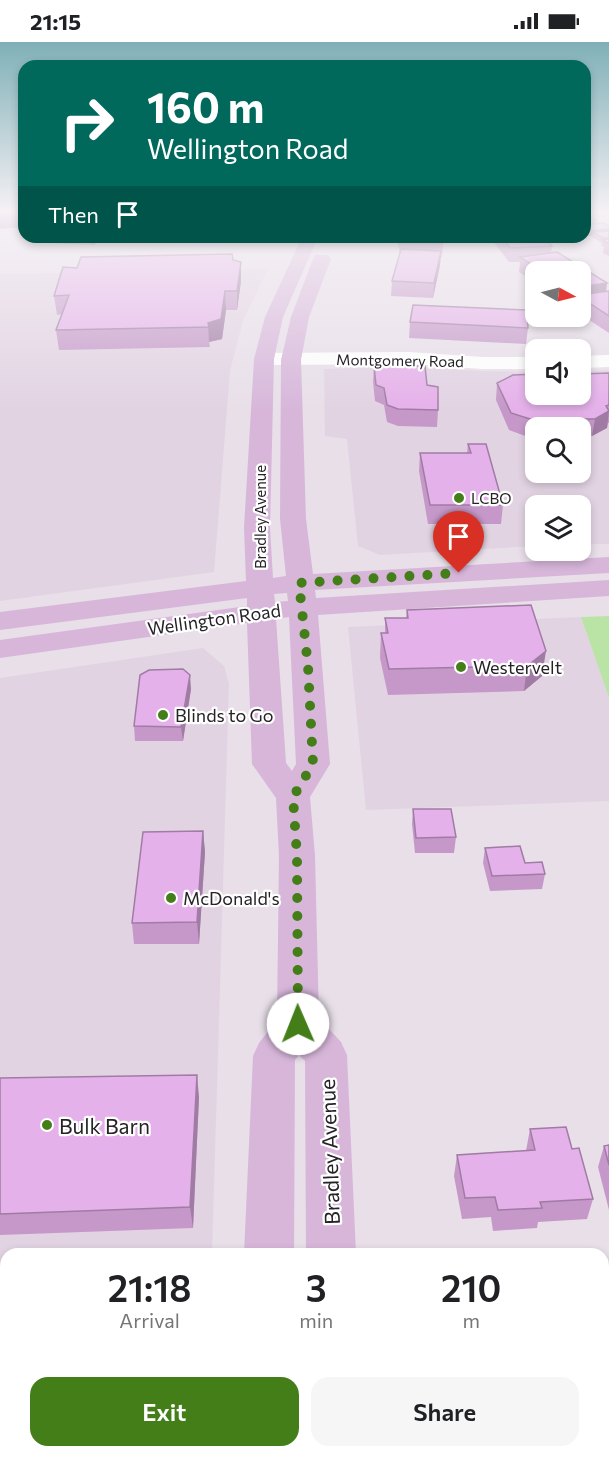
<!DOCTYPE html>
<html lang="en">
<head>
<meta charset="utf-8">
<style>
	:root { --surface:#fff; --page:#f6f6f6; --text:#202124; --muted:#757577; --accent:#447e18 }
	body { margin:0; font-family:Commissioner,sans-serif; background:var(--page); color:var(--text); height:100vh; display:flex; flex-direction:column; font-size:22px; white-space:nowrap }
	* { box-sizing:border-box; margin:0 }
	p { font-size:20px; color:var(--muted) }
	.icon { flex:none; width:33px; height:33px; fill:none; stroke:currentColor; stroke-width:2; stroke-linecap:round; stroke-linejoin:round }
	.map { position:relative; flex:1; overflow:hidden }
	.details { position:absolute; left:0px; top:1206px; width:609px; height:210px; display:flex; flex-direction:column; background:var(--surface); border-radius:18px 18px 0 0; box-shadow:0 3px 9px #0003 }
	.details>* { flex:none }
	.hud { position:absolute; left:18px; top:18px; width:573px; height:183px; border-radius:18px; box-shadow:0 3px 9px #0003; background:#00695c; color:#fff; overflow:hidden }
	.needle { width:39px; rotate:97deg }
	.controls { position:absolute; left:525px; top:219px; display:grid; gap:12px }
	.controls a { display:grid; place-items:center; width:66px; height:66px; border-radius:12px; background:var(--surface); box-shadow:0 3px 9px #0003; font-size:30px }
	.pin { position:absolute; display:grid; place-items:center; width:51px; height:51px; color:#fff; margin:-62px -26px; border-radius:50% 50% 50% 0; rotate:-45deg; box-shadow:0 0 6px #0007 }
	.pin .icon { rotate:45deg }
	.me { position:absolute; width:66px; margin:-33px; rotate:359deg; stroke-linejoin:round; filter:drop-shadow(0 0 4px #0008) }
	.turn { display:flex; align-items:center; gap:21px; height:126px; padding:0 30px; font-size:27px }
	.turn .icon { width:78px; height:78px; stroke-width:2.5 }
	.turn b { display:block; font-size:42px; line-height:51px }
	.then { display:flex; align-items:center; height:57px; padding:0 30px; background:#0003; gap:12px; font-size:22px }
	.eta { display:flex; justify-content:space-evenly; align-items:center; height:102px; text-align:center }
	.eta b { font-size:36px; font-weight:600; line-height:42px }
	.action { display:flex; gap:12px; margin-top:auto; padding:12px 30px }
	.action a { flex:1; height:69px; border-radius:18px; background:var(--accent); color:#fff; font-size:24px; font-weight:600; line-height:69px; text-align:center }
	.action a+a { background:var(--page); color:var(--text) }
	.status { display:flex; justify-content:space-between; align-items:center; height:42px; padding:0 30px; background:var(--surface); direction:ltr }
	.status svg { height:16px; fill:currentColor }
	.map>svg:first-child { display:block }
	.built { fill:#e2d3e3; fill-rule:evenodd }
	.green { fill:#bae4a5 }
	.lines { fill:none; stroke-linecap:round; stroke-linejoin:round }
	.minor { fill:#fff; fill-rule:evenodd }
	.major { fill:#d7b6da; fill-rule:evenodd }
	.wall { fill:#c598c9 }
	.shaded-wall { fill:#a07ca4 }
	.building { fill:#e5b1ea; stroke:#a07ca4; stroke-width:1.5 }
	.route { stroke:#447e18; stroke-width:10; stroke-dasharray:0 18 }
	.poi-dot { fill:#447e18; stroke:#fff; stroke-width:2 }
	.labels { text-anchor:middle; dominant-baseline:central; stroke-width:4.5; stroke-linejoin:round; paint-order:stroke }
	.far-street-label { font-size:15px; fill:#262327; stroke:#fff }
	.far-poi-label { font-size:15px; fill:#262327; stroke:#fff; text-anchor:start }
	.street-label { font-size:18px; fill:#262327; stroke:#fff }
	.poi-label { font-size:18px; fill:#262327; stroke:#fff; text-anchor:start }
	.near-poi-label { font-size:21px; fill:#262327; stroke:#fff; text-anchor:start }
	.near-street-label { font-size:21px; fill:#262327; stroke:#fff }
</style>
</head>
<body>
<div class="status"><b>21:15</b><svg viewBox="0 0 49 12"><path d="M0 12V9h3v3zM5 12V6h3v6zM10 12V3h3v9zM15 12V0h3v12zM26 1h20v11H26zM47 4h2v5h-2z"/></svg></div>
<div class="map">
<svg width="609" height="1416" viewBox="0 0 609 1416">
	<rect width="100%" height="100%" fill="#e8dfe9"/>
	<!-- built -->
	<path class="built" d="M 268,227 L 243,278 L 230,329 L 214,530 L 0,559 L 0,232 Z
		M 407,324 L 482,329 L 535,330 L 536,352 L 580,352 L 581,329 L 609,328 L 609,502 L 581,502 L 580,464 L 536,464 L 535,504 L 380,513 L 358,504 L 347,397 L 325,394 L 324,327 ZM 536,386 L 580,386 L 580,430 L 536,430 Z
		M 581,575 L 609,656 L 609,759 L 366,768 L 348,585 Z
		M 203,606 L 224,624 L 229,642 L 212,1212 L 6,1212 L 6,1312 L 0,1313 L 0,636 Z"/>
	<!-- green -->
	<path class="green" d="M 609,574 L 609,656 L 581,575 Z"/>
	<g class="lines">
		<!-- minor -->
		<path class="minor" d="M 599,170 L 609,170 L 609,176 Z
			M 409,310 L 483,315 L 536,315 L 536,327 L 483,327 L 409,322 L 264,323 L 257,321 L 254,317 L 257,313 L 264,311 Z
			M 609,313 L 609,325 L 580,326 L 580,314 Z
			M 609,1321 L 609,1375 L 603,1376 L 603,1322 Z
			M 0,1355 L 6,1355 L 6,1409 L 0,1409 Z"/>
		<!-- major -->
		<path class="major" d="M 302,195 L 318,195 L 283,275 L 274,317 L 270,486 L 273,536 L 286,534 L 280,477 L 281,318 L 291,275 L 313,217 L 316,213 L 328,213 L 331,217 L 309,275 L 301,318 L 306,477 L 313,532 L 609,515 L 609,531 L 315,548 L 316,556 L 609,538 L 609,554 L 318,573 L 330,722 L 310,755 L 315,814 L 319,976 L 341,1000 L 347,1013 L 356,1212 L 306,1212 L 305,1019 L 299,1013 L 295,1018 L 294,1212 L 244,1212 L 253,1014 L 259,1001 L 277,978 L 279,814 L 276,756 L 252,722 L 247,581 L 0,616 L 0,598 L 247,564 L 247,556 L 0,588 L 0,570 L 246,539 L 244,486 L 254,317 L 265,275 ZM 287,551 L 288,559 L 275,560 L 274,552 ZM 289,575 L 296,722 L 292,729 L 286,721 L 276,577 Z
			M 236,1410 L 292,1410 L 292,1416 L 236,1416 Z
			M 307,1410 L 363,1410 L 363,1416 L 307,1416 Z"/>
	</g>
	<!-- wall -->
	<path class="wall" d="M 585,173 L 596,178 L 595,181 L 609,184 L 609,214 L 603,211 L 604,205 L 601,203 L 602,201 L 592,195 L 592,194 L 588,194 L 585,193 Z
		M 49,195 L 101,195 L 94,203 L 50,201 Z
		M 397,195 L 441,195 L 443,201 L 442,215 L 441,215 L 440,223 L 433,256 L 391,254 L 392,239 L 400,212 Z
		M 490,195 L 544,195 L 552,204 L 551,211 L 557,210 L 607,241 L 606,250 L 609,249 L 609,291 L 580,272 L 580,230 L 536,230 L 536,241 L 519,230 L 520,220 L 509,220 Z
		M 233,218 L 241,239 L 237,268 L 226,268 L 222,297 L 209,300 L 210,305 L 59,308 L 56,288 L 62,272 L 57,273 L 54,254 L 77,226 Z
		M 410,280 L 528,286 L 526,302 L 409,296 Z
		M 374,324 L 427,343 L 438,368 L 437,385 L 398,384 L 387,380 L 384,363 L 375,359 L 373,340 Z
		M 609,331 L 609,381 L 608,381 L 607,386 L 592,394 L 580,394 L 580,386 L 536,386 L 536,395 L 528,395 L 509,388 L 496,358 L 497,341 Z
		M 468,402 L 503,463 L 501,482 L 428,482 L 419,429 L 420,411 L 467,411 Z
		M 531,563 L 542,634 L 524,649 L 388,653 L 380,616 L 381,591 L 385,591 L 385,576 L 406,576 L 407,568 Z
		M 191,647 L 183,699 L 135,699 L 134,684 Z
		M 413,767 L 456,795 L 454,811 L 415,811 L 412,782 Z
		M 203,789 L 205,810 L 199,902 L 134,902 L 132,881 Z
		M 485,806 L 525,821 L 545,832 L 542,847 L 490,849 L 483,821 Z
		M 0,1036 L 199,1055 L 193,1186 L 0,1193 Z
		M 530,1087 L 572,1107 L 593,1157 L 587,1177 L 538,1180 L 537,1186 L 493,1189 L 491,1175 L 462,1177 L 454,1134 L 457,1113 L 526,1109 Z
		M 609,1103 L 609,1168 L 598,1125 L 604,1104 Z"/>
	<!-- shaded-wall -->
	<path class="shaded-wall" d="M 0,170 L 24,170 L 24,185 L 0,187 Z
		M 609,187 L 609,192 L 592,190 L 592,194 L 588,194 L 588,189 Z
		M 93,195 L 101,195 L 94,203 Z
		M 441,209 L 440,223 L 433,256 L 434,241 Z
		M 241,220 L 241,239 L 237,268 L 237,249 Z
		M 607,241 L 605,256 L 580,255 L 580,245 Z
		M 225,249 L 226,268 L 222,297 L 209,300 L 208,281 Z
		M 609,369 L 607,386 L 592,394 L 595,377 Z
		M 546,609 L 542,634 L 524,649 L 527,624 Z
		M 190,633 L 191,647 L 183,699 L 181,685 Z
		M 203,789 L 205,810 L 199,902 L 197,880 Z
		M 197,1033 L 199,1055 L 193,1186 L 190,1165 Z"/>
	<!-- building -->
	<path class="building" d="M 585,173 L 589,173 L 596,178 L 585,179 Z
		M 603,181 L 609,184 L 609,187 L 588,189 L 585,187 L 585,183 Z
		M 609,189 L 609,196 L 603,196 L 592,190 Z
		M 400,195 L 441,195 L 443,201 L 401,201 Z
		M 502,195 L 544,195 L 552,204 L 510,206 Z
		M 609,197 L 609,200 L 607,201 L 602,198 Z
		M 401,207 L 441,209 L 434,241 L 392,239 Z
		M 557,210 L 607,241 L 580,245 L 580,230 L 543,230 L 520,215 Z
		M 232,212 L 233,218 L 241,220 L 237,249 L 225,249 L 221,277 L 208,281 L 209,285 L 56,288 L 69,253 L 54,254 L 63,225 L 77,226 L 81,215 Z
		M 609,249 L 609,274 L 580,255 L 580,253 Z
		M 413,263 L 527,268 L 528,286 L 410,280 Z
		M 374,324 L 425,324 L 427,343 L 438,345 L 438,368 L 398,367 L 387,363 L 384,346 L 376,343 Z
		M 609,331 L 609,363 L 606,364 L 609,369 L 595,377 L 530,377 L 511,371 L 497,341 L 513,333 L 536,332 L 536,352 L 580,352 L 580,332 Z
		M 468,402 L 486,402 L 503,463 L 430,463 L 420,411 L 471,411 Z
		M 531,563 L 546,609 L 527,624 L 389,627 L 381,591 L 388,591 L 385,576 L 408,576 L 407,568 Z
		M 183,627 L 190,633 L 181,685 L 134,684 L 140,633 L 149,628 Z
		M 413,767 L 451,767 L 456,795 L 416,796 Z
		M 203,789 L 197,880 L 132,881 L 143,790 Z
		M 520,804 L 525,821 L 542,820 L 545,832 L 492,834 L 485,806 Z
		M 197,1033 L 190,1165 L 0,1172 L 0,1036 Z
		M 566,1085 L 572,1107 L 579,1106 L 593,1157 L 540,1160 L 542,1166 L 498,1168 L 495,1155 L 465,1156 L 457,1113 L 535,1108 L 530,1087 Z
		M 609,1103 L 609,1123 L 604,1104 Z"/>
	<!-- sky -->
	<linearGradient id="sky" x2="0" y2="1"><stop stop-color="#7fb0b7"/><stop offset="0.46" stop-color="#f5f1f5"/><stop offset="1" stop-color="#f5f1f5" stop-opacity="0"/></linearGradient>
	<rect width="609" height="368" fill="url(#sky)"/>
	<g class="lines">
		<!-- route -->
		<path class="route" d="M 298,982 L 297,814 L 293,755 L 313,722 L 308,624 L 299,541 L 459,531"/>
	</g>
	<!-- markers -->
	<g class="poi-dot">
		<circle cx="459" cy="456" r="6"/>
		<circle cx="461" cy="625" r="6"/>
		<circle cx="163" cy="673" r="6"/>
		<circle cx="171" cy="856" r="6"/>
		<circle cx="47" cy="1083" r="6"/>
	</g>
	<g class="labels">
		<!-- far-street labels -->
		<g class="far-street-label">
			<text transform="translate(400 318) rotate(1)">Montgomery Road</text>
			<text transform="translate(260 475) rotate(-90)">Bradley Avenue</text>
		</g>
		<!-- far-poi labels -->
		<g class="far-poi-label">
			<text x="471" y="456">LCBO</text>
		</g>
		<!-- street labels -->
		<g class="street-label">
			<text transform="translate(214 577) rotate(-8)">Wellington Road</text>
		</g>
		<!-- poi labels -->
		<g class="poi-label">
			<text x="473" y="625">Westervelt</text>
			<text x="175" y="673">Blinds to Go</text>
			<text x="183" y="856">McDonald's</text>
		</g>
		<!-- near-poi labels -->
		<g class="near-poi-label">
			<text x="59" y="1083">Bulk Barn</text>
		</g>
		<!-- near-street labels -->
		<g class="near-street-label">
			<text transform="translate(329 1110) rotate(-92)">Bradley Avenue</text>
		</g>
	</g>
</svg>
<div class="controls">
<a><svg class="needle" viewBox="-14 -14 28 28"><path d="M0-13l5 13h-10z" fill="#e53935"/><path d="M0 13l5-13h-10z" fill="#757577"/></svg></a>
<a><svg class="icon" aria-label="sound" viewBox="0 0 24 24"><path d="M4 9h4l5-4v14l-5-4H4zM17 9q2 3 0 6"/></svg></a>
<a><svg class="icon" aria-label="search" viewBox="0 0 24 24"><circle cx="10" cy="10" r="6"/><path d="M15 15l6 6"/></svg></a>
<a><svg class="icon" aria-label="layers" viewBox="0 0 24 24"><path d="M12 4l9 5-9 5-9-5zM3 14l9 5 9-5"/></svg></a>
</div>
<div class="pin" style="left:459px;top:531px;background:#d93025"><svg class="icon" aria-label="arrive" viewBox="0 0 24 24"><path d="M6 21V4h12l-3 4 3 4H6"/></svg></div>
<svg class="me" style="left:298px;top:982px" viewBox="-20 -20 40 40"><circle r="19" fill="#fff"/><path d="M0-13L10 11 0 6-10 11z" fill="#447e18"/></svg>
<div class="hud">
<div class="turn"><svg class="icon" aria-label="right" viewBox="0 0 24 24"><path d="M7 20v-9h11M14 6l5 5-5 5"/></svg><div><b>160 m</b>Wellington Road</div></div>
<div class="then">Then<svg class="icon" aria-label="arrive" viewBox="0 0 24 24"><path d="M6 21V4h12l-3 4 3 4H6"/></svg></div>
</div>
<section class="details">
<div class="eta">
<div><b>21:18</b><p>Arrival</p></div>
<div><b>3</b><p>min</p></div>
<div><b>210</b><p>m</p></div>
</div>
<div class="action"><a>Exit</a><a>Share</a></div>
</section>
</div>
</body>
</html>
